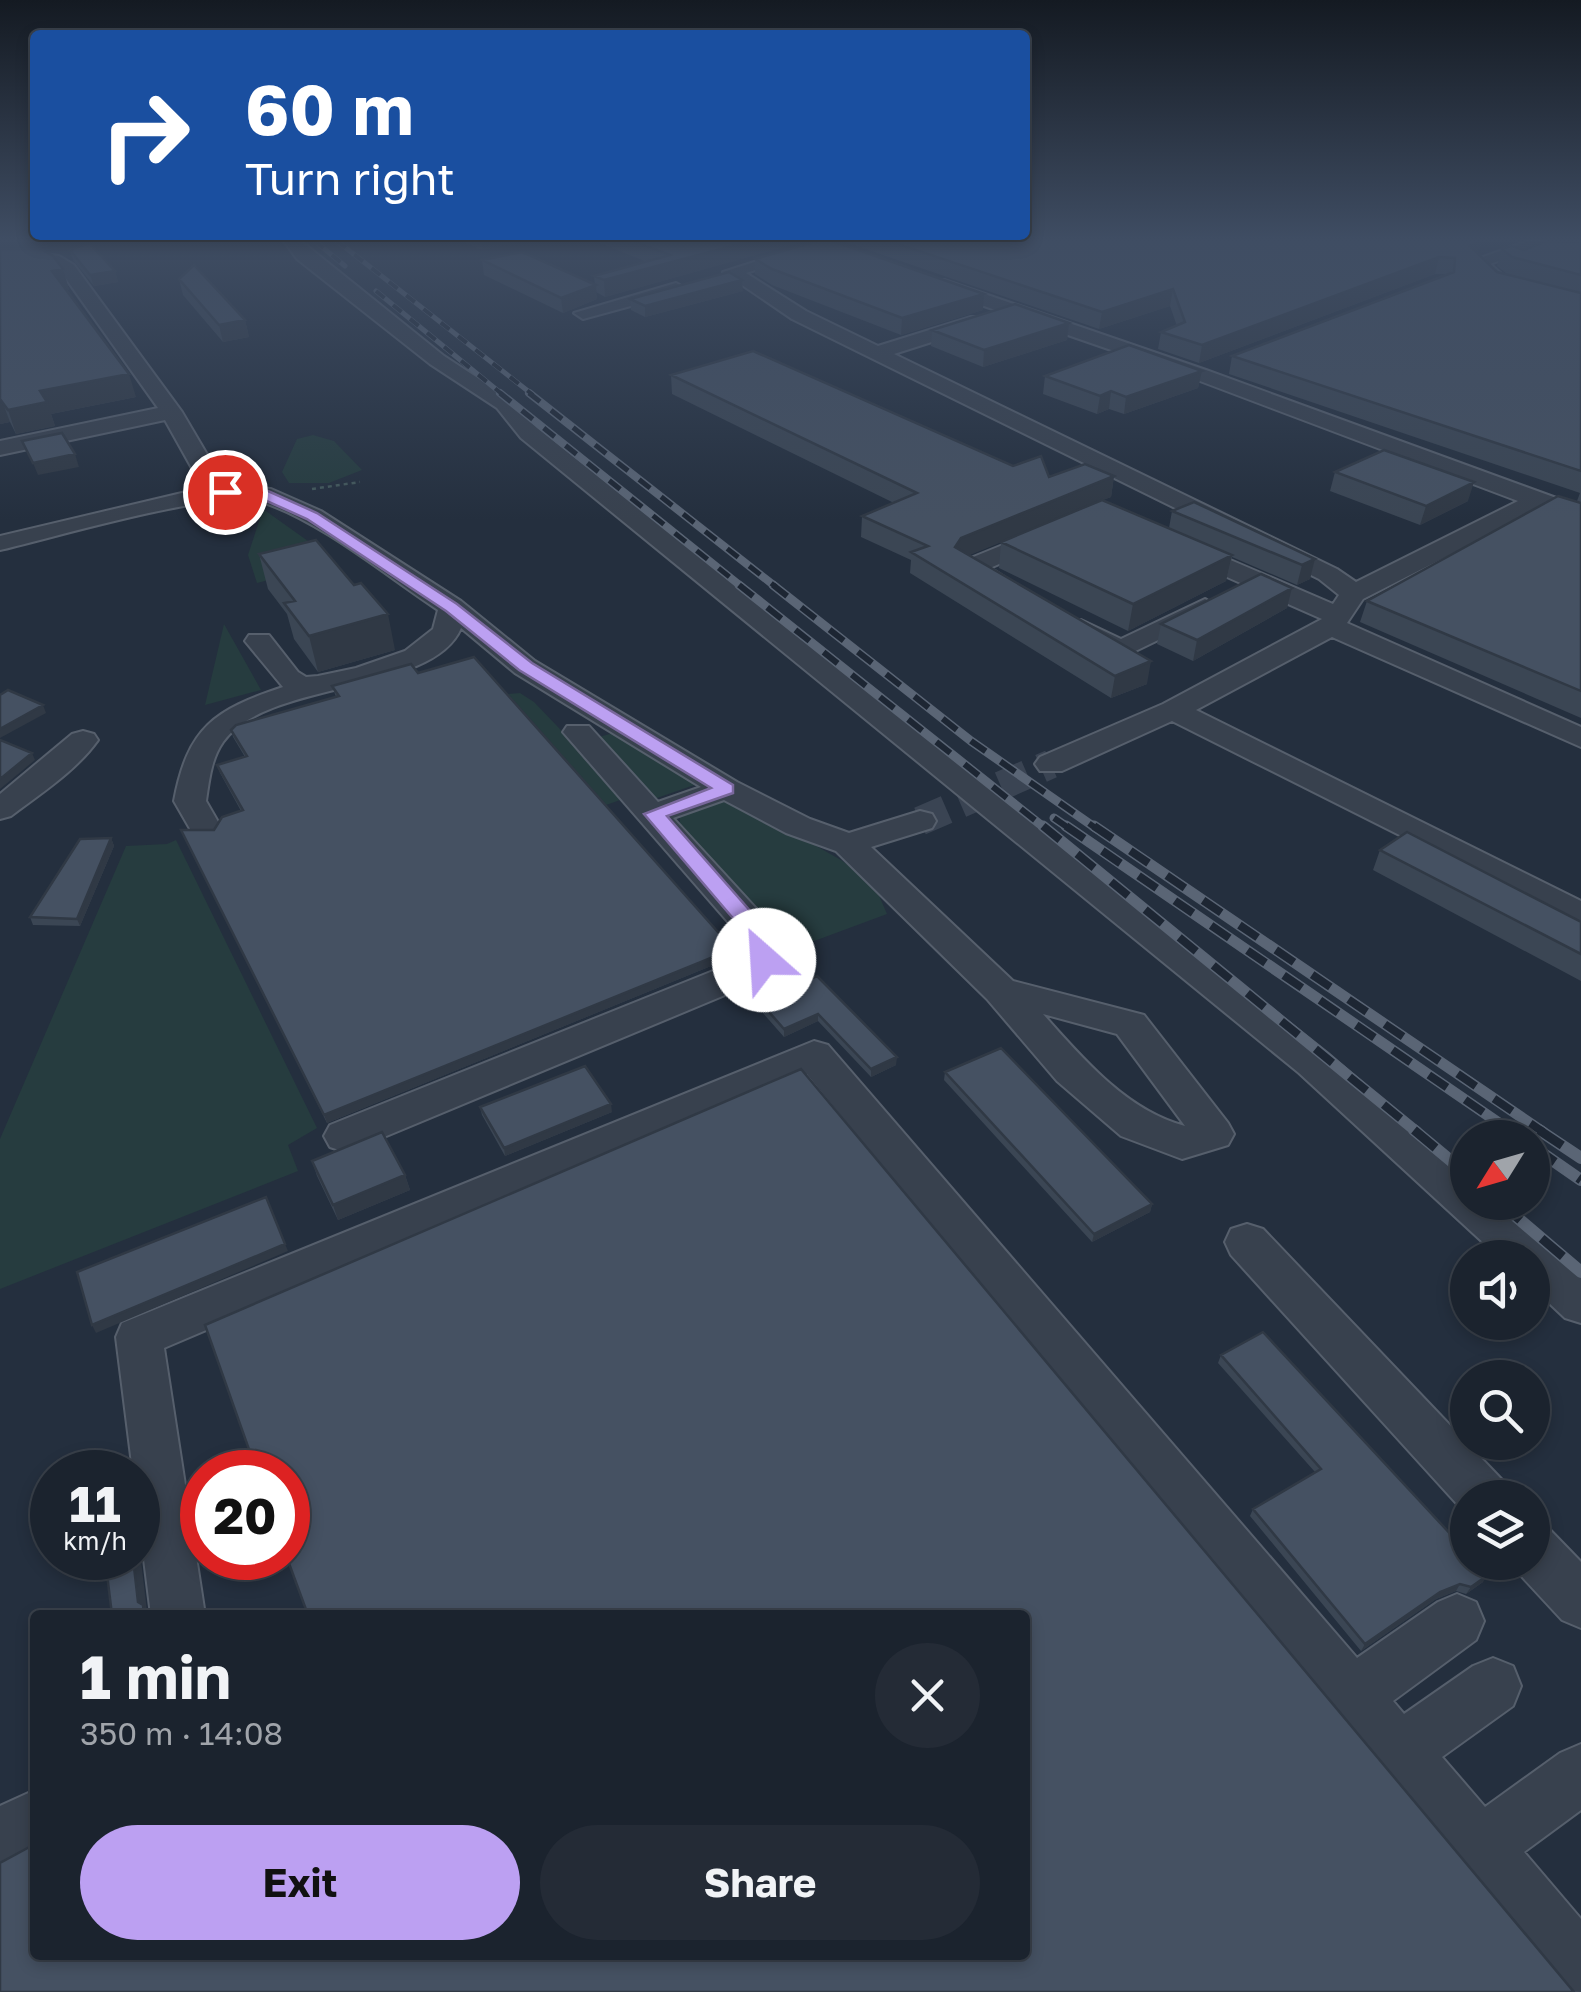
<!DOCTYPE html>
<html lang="en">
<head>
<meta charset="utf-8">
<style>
	:root { --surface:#1b232e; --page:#242b36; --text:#f1f3f6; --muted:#a0a4aa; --line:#39404a; --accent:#bca0f2 }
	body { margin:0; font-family:"Golos Text",sans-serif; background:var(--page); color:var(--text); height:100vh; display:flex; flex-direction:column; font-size:38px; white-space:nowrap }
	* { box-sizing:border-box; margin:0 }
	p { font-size:32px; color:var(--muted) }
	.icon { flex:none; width:55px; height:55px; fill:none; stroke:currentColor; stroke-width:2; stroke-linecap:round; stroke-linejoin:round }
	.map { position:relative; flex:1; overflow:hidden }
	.panel { position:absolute; left:30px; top:1610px; width:1000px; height:350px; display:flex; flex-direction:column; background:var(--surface); border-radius:10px; box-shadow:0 5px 15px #0003,0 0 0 2px var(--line) }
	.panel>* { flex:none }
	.top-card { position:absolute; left:30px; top:30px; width:1000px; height:210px; border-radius:10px; box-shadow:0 5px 15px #0003,0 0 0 2px var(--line); background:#1a4fa0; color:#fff; overflow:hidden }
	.needle { width:65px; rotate:233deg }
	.controls { position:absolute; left:1450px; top:1120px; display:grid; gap:20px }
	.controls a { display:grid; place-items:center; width:100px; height:100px; border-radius:50%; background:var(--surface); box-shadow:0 5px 15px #0003,0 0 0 2px var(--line); font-size:50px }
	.speed { position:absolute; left:30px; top:1450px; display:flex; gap:20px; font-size:50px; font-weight:700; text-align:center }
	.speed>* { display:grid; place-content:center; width:130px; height:130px; border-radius:50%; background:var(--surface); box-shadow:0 5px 15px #0003,0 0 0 2px var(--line); line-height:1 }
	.speed small { font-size:25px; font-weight:400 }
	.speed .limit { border:15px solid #d22; background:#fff; color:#111 }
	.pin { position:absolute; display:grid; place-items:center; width:85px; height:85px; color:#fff; margin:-42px; border:5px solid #fff; border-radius:50%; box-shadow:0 2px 10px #0007 }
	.me { position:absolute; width:110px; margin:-55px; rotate:334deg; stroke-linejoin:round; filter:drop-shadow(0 0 8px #0008) }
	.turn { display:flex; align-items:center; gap:35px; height:210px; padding:0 50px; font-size:45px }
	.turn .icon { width:130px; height:130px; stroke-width:2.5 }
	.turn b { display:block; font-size:70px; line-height:85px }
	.round { display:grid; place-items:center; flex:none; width:105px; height:105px; border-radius:52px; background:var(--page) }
	.summary { display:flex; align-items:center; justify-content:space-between; height:170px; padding:0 50px }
	h1 { font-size:60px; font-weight:700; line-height:75px }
	.button { display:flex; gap:20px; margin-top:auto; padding:20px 50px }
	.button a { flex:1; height:115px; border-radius:60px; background:var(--accent); color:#111; font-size:40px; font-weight:700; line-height:115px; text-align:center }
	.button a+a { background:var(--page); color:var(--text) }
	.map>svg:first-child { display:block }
	.green { fill:#263c3f }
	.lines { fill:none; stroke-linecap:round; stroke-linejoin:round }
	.minor-tunnel { stroke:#3a4453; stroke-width:29; stroke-dasharray:29 15; stroke-linecap:butt }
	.minor-casing { stroke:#565f6c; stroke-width:4 }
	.path { stroke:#44595c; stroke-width:2.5; stroke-dasharray:4 4; stroke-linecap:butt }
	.minor { fill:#38414e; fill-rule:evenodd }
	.rail-far4-casing { stroke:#5a6575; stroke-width:5 }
	.rail-far3-casing { stroke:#5a6575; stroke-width:8 }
	.rail-far2-casing { stroke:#5a6575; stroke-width:9 }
	.rail-far1-casing { stroke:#5a6575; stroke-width:11 }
	.rail-casing { stroke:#5a6575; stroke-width:12 }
	.rail-far4 { stroke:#1d2633; stroke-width:4; stroke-dasharray:11; stroke-linecap:butt }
	.rail-far3 { stroke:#1d2633; stroke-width:5; stroke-dasharray:14; stroke-linecap:butt }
	.rail-far2 { stroke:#1d2633; stroke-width:6; stroke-dasharray:18; stroke-linecap:butt }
	.rail-far1 { stroke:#1d2633; stroke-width:8; stroke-dasharray:22; stroke-linecap:butt }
	.rail { stroke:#1d2633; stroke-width:9; stroke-dasharray:28; stroke-linecap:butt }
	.wall { fill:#3b4654 }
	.shaded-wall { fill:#303945 }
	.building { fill:#455162; stroke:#303945; stroke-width:2.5 }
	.route { fill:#bca0f2; stroke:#7a689d; stroke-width:2.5 }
</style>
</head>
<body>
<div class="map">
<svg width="1581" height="1992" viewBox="0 0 1581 1992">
	<rect width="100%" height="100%" fill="#242f3e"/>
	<!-- green -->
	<path class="green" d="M 313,435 L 334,441 L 362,470 L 329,483 L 289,483 L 282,472 L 297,439 Z
		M 263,509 L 315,546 L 323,566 L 257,583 L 248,555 Z
		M 224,624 L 261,690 L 205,705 Z
		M 520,693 L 534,702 L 626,798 L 606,805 L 508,694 Z
		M 613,733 L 703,782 L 654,799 L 599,737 Z
		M 736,801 L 841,860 L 874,884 L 887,914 L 790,950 L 680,826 L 680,816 L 703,803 Z
		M 176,840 L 317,1128 L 288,1145 L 298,1171 L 0,1289 L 0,1139 L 126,846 L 167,844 Z"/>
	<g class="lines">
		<!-- minor-tunnel -->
		<path class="minor-tunnel" d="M 920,821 L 1051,764"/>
		<!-- minor casing -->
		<g class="minor-casing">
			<path id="minor" d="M 284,241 L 301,241 L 444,356 L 511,400 L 537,428 L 1327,1053 L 1468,1174 L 1468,1202 L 1500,1202 L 1581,1276 L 1581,1323 L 1565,1318 L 1532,1287 L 1532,1258 L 1500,1258 L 1299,1073 L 521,438 L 497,408 L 430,364 L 297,259 Z
				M 1528,241 L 1550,242 L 1490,264 L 1505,277 L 1581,297 L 1581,308 L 1493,285 L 1469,262 Z
				M 795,249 L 809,253 L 746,273 L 806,311 L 878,346 L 971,317 L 985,317 L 985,325 L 894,354 L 1337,569 L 1356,582 L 1518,501 L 1192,378 L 932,288 L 932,280 L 944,280 L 1206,370 L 1581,507 L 1581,522 L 1540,509 L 1363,599 L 1347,623 L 1581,727 L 1581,747 L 1332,637 L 1196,710 L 1581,901 L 1581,926 L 1172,721 L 1062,771 L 1040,771 L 1035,764 L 1040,757 L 1163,704 L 1322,619 L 1175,554 L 1171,549 L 1175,544 L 1193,544 L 1333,604 L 1339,595 L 1319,579 L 792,319 L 723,272 Z
				M 36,253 L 59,256 L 74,265 L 182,412 L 225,485 L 271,489 L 321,511 L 461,601 L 535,661 L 737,782 L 810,819 L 849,833 L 920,811 L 932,814 L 936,821 L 932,828 L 871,847 L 1013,981 L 1144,1015 L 1228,1123 L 1234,1134 L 1228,1145 L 1182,1159 L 1121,1136 L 1057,1081 L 987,999 L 836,851 L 786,833 L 724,800 L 673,818 L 773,927 L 782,960 L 777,969 L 749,985 L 360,1147 L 345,1152 L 330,1147 L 324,1136 L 330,1125 L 723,967 L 745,955 L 742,938 L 563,732 L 567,726 L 589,726 L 658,802 L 701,787 L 515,673 L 461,628 C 433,695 268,679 223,742 C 211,759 209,781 206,801 L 221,827 L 217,834 L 193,834 L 174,801 C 188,727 214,710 283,687 L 245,641 L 249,635 L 269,635 L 298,672 L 306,677 L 318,676 L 356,668 L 405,651 L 433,629 L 438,610 C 385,575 322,522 262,502 C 218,488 53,538 0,550 L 0,536 L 203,488 L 165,420 L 0,455 L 0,441 L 158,408 L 62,273 L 44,263 L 0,268 L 0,258 ZM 1043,1014 L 1117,1034 L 1185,1126 C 1127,1111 1082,1058 1043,1014 Z
				M 676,283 L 685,288 L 682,292 L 583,319 L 574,313 Z
				M 1047,527 L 1056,529 L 1059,534 L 1056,539 L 990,568 L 1015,584 L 1011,590 L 993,590 L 957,567 L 961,562 Z
				M 1205,599 L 1218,607 L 1214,613 L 1121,658 L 1071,634 L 1067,628 L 1081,620 L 1121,639 Z
				M 83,731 L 94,734 L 98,740 C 76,771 41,793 11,816 L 0,819 L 0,794 L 72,734 Z
				M 814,1041 L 828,1045 L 1357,1658 L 1438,1602 L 1457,1594 L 1476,1602 L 1484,1621 L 1476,1640 L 1393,1701 L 1404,1714 L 1473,1666 L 1493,1658 L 1513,1666 L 1521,1686 L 1513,1706 L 1442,1757 L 1485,1807 L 1560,1753 L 1581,1744 L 1581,1810 L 1524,1852 L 1581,1919 L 1581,1992 L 1558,1991 L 807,1074 L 164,1348 L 205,1615 L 151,1615 L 138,1511 L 138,1472 L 133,1472 L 116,1337 L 122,1323 Z
				M 1247,1224 L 1263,1229 L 1503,1481 L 1510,1498 L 1468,1498 L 1467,1515 L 1231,1255 L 1225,1242 L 1231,1229 Z
				M 1532,1524 L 1551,1531 L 1581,1562 L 1581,1628 L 1562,1620 L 1513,1567 L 1511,1562 L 1532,1562 Z
				M 35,1790 L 35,1852 L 0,1868 L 0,1806 Z"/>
		</g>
		<!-- path -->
		<path class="path" d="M 312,489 L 360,482"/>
		<!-- minor -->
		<use href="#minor" class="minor"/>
		<!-- rail-far4 casing -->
		<g class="rail-far4-casing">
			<path id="rail-far4" d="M 315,241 L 345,266
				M 337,241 L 533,395
				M 376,291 L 503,395"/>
		</g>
		<!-- rail-far3 casing -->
		<g class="rail-far3-casing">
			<path id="rail-far3" d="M 500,393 L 742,587
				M 529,393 L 776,587"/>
		</g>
		<!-- rail-far2 casing -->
		<g class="rail-far2-casing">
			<path id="rail-far2" d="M 739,585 L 1046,829
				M 773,585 L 971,741 L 1097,829
				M 1054,818 L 1070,829"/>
		</g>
		<!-- rail-far1 casing -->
		<g class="rail-far1-casing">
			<path id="rail-far1" d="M 1043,826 L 1417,1132
				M 1066,826 L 1512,1132
				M 1094,826 L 1543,1132"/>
		</g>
		<!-- rail casing -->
		<g class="rail-casing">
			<path id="rail" d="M 1414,1130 L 1468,1175
				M 1508,1130 L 1520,1138
				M 1539,1130 L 1581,1158
				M 1532,1146 L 1581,1180
				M 1499,1202 L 1581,1272"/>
		</g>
		<!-- rail-far4 -->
		<use href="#rail-far4" class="rail-far4"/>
		<!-- rail-far3 -->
		<use href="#rail-far3" class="rail-far3"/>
		<!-- rail-far2 -->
		<use href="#rail-far2" class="rail-far2"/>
		<!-- rail-far1 -->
		<use href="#rail-far1" class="rail-far1"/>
		<!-- rail -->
		<use href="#rail" class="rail"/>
	</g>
	<!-- wall -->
	<path class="wall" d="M 462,241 L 519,241 L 482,250 Z
		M 595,241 L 805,241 L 605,297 L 596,292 L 597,299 L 563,313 L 484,275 L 482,260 L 595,285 L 594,276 L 647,262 Z
		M 842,241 L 1482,241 L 1478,254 L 1497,272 L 1581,293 L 1581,718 L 1360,622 L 1367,601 L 1577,501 L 1580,493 L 1229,374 L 1232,356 L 1448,274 L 1435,274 L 1199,363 L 1158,349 L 1161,332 L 1177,326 L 1170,306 L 1099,329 Z
		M 1581,242 L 1581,293 L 1507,274 L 1497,266 L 1502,249 L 1524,250 Z
		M 0,249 L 63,269 L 69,290 L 66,290 L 136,397 L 51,414 L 55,426 L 16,434 L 10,422 L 0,424 Z
		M 70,250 L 115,271 L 118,282 L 94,286 L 73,260 Z
		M 755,259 L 983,310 L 901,335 L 772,285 L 755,274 Z
		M 179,279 L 245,320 L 249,337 L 223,342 L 183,295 Z
		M 743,291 L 645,317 L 631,310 L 630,299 Z
		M 1069,323 L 1067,340 L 983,367 L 931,346 L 932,330 Z
		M 1202,371 L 1198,388 L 1124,414 L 1109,409 L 1097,414 L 1043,394 L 1045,376 Z
		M 671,375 L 1013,466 L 1049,477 L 1114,476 L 1111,497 L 1102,500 L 1169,528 L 1172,511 L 1315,559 L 1310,579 L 1297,585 L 1232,557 L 1226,581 L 1128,631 L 999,568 L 1001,542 L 1067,515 L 969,555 L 1147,684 L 1111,698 L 910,573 L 911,560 L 861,537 L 862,516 L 894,503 L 672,394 Z
		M 1335,472 L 1468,501 L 1420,525 L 1330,491 Z
		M 259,554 L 395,650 L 318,672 L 294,639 L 287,614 L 268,589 Z
		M 1292,588 L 1287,608 L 1193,661 L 1157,644 L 1161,624 Z
		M 418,673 L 733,949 L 733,957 L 327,1123 L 181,830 L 214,830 L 241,811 L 220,773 L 217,765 L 245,757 L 233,737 L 231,730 L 336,697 L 332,686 Z
		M 111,838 L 114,846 L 80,926 L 33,925 L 30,917 Z
		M 1380,850 L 1581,922 L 1581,981 L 1373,870 Z
		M 795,986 L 896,1065 L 871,1077 L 818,1021 L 784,1037 L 754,1003 L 754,995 Z
		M 945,1072 L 1152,1204 L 1150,1212 L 1092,1242 L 944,1080 Z
		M 480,1107 L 612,1112 L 505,1156 L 482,1115 Z
		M 312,1161 L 405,1175 L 410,1190 L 338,1220 L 317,1176 Z
		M 1221,1355 L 1483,1582 L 1466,1594 L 1456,1591 L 1436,1599 L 1361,1651 L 1250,1516 L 1253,1509 L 1315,1472 L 1218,1363 Z"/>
	<!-- shaded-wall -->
	<path class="shaded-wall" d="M 481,241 L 519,241 L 482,250 Z
		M 751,241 L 805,241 L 605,297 L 604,280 Z
		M 1479,241 L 1482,241 L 1478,255 L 1470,246 Z
		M 1439,257 L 1435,274 L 1199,363 L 1202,345 Z
		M 63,269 L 69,290 L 58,291 L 52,271 Z
		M 115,271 L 118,282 L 94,286 L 90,275 Z
		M 742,280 L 743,291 L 645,317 L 645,306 Z
		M 596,285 L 597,299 L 563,313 L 561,298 Z
		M 1173,289 L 1170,306 L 1099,329 L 1102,312 Z
		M 984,294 L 983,310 L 901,335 L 902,318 Z
		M 245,320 L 249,337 L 223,342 L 219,325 Z
		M 1069,323 L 1067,340 L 983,367 L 984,350 Z
		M 1202,371 L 1198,388 L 1124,414 L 1126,397 Z
		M 129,374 L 136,397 L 51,414 L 55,426 L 16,434 L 8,410 L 40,391 Z
		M 1111,391 L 1109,409 L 1097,414 L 1100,396 Z
		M 1,398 L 10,422 L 0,424 L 0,399 Z
		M 75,454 L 79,467 L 38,475 L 33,463 Z
		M 1114,476 L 1111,497 L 960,559 L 955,547 L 961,538 Z
		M 1474,482 L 1468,501 L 1420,525 L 1426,506 Z
		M 1232,555 L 1226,581 L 1128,631 L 1133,604 Z
		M 1315,559 L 1310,579 L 1297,585 L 1302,565 Z
		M 1292,588 L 1287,608 L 1193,661 L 1197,640 Z
		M 388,614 L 395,650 L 318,672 L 309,636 Z
		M 1151,661 L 1147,684 L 1111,698 L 1115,676 Z
		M 43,705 L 46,713 L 0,738 L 0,729 Z
		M 32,753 L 35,760 L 0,789 L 0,779 Z
		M 111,838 L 114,846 L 80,926 L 77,919 Z
		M 733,949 L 733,957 L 327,1123 L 324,1115 Z
		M 818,1014 L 818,1021 L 784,1037 L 784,1029 Z
		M 897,1057 L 896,1065 L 871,1077 L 871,1069 Z
		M 611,1104 L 612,1112 L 505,1156 L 504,1148 Z
		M 405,1175 L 410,1190 L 338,1220 L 333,1205 Z
		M 1152,1204 L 1150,1212 L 1092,1242 L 1094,1234 Z
		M 285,1244 L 288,1251 L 96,1333 L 92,1325 Z
		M 138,1536 L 147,1611 L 149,1615 L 144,1615 L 138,1602 L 133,1558 L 138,1558 Z
		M 1488,1575 L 1483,1582 L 1466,1594 L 1471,1587 Z
		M 1460,1584 L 1456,1591 L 1436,1599 L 1361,1651 L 1365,1644 L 1440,1592 Z"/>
	<!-- building -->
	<path class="building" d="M 634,241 L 751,241 L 604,280 L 594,276 L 670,255 Z
		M 818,241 L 832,241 L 984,294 L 902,318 L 772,269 L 755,259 Z
		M 889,241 L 1479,241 L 1470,246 L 1497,272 L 1581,293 L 1581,471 L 1232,356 L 1454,272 L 1455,258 L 1439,257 L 1202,345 L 1161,332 L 1185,322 L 1173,289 L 1102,312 Z
		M 1546,241 L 1581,242 L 1581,275 L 1512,257 L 1502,249 L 1512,246 L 1524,250 Z
		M 89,243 L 115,271 L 90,275 L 70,250 Z
		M 0,249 L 41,249 L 53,256 L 63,269 L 52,271 L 129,374 L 40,391 L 47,402 L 8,410 L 0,399 Z
		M 522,252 L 596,285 L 561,298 L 482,260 Z
		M 194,265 L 245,320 L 219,325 L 179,279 Z
		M 729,272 L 742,280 L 645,306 L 630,299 Z
		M 1015,304 L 1069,323 L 984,350 L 932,330 Z
		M 1129,345 L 1202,371 L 1126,397 L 1111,391 L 1100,396 L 1045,376 Z
		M 753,351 L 1013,466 L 1041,456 L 1049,477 L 1085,464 L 1114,476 L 961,538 L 955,547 L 1151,661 L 1115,676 L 911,552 L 928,546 L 862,516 L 917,493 L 671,375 Z
		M 62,433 L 75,454 L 33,463 L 22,441 Z
		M 1384,450 L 1474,482 L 1426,506 L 1335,472 Z
		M 1558,496 L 1581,503 L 1581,691 L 1367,601 Z
		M 1102,500 L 1232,555 L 1133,604 L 1001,542 Z
		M 1194,502 L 1315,559 L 1302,565 L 1172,511 Z
		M 316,540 L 354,585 L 361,583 L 388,614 L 309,636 L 284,603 L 295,601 L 259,554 Z
		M 1261,574 L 1292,588 L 1197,640 L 1161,624 Z
		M 474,657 L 733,949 L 324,1115 L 181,830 L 214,830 L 222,817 L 243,810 L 217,765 L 247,756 L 231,730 L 236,725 L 339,696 L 332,686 L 411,664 L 418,673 Z
		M 8,690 L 43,705 L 0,729 L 0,695 Z
		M 0,740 L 32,753 L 0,779 Z
		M 1407,832 L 1581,922 L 1581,954 L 1380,850 Z
		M 111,838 L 77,919 L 30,917 L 80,839 Z
		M 817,976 L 897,1057 L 871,1069 L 818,1014 L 784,1029 L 754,995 L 789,980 L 795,986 Z
		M 1001,1048 L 1152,1204 L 1094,1234 L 945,1072 Z
		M 585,1066 L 611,1104 L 504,1148 L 480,1107 Z
		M 801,1069 L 1574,1992 L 0,1992 L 0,1863 L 35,1844 L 35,1955 L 1025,1955 L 1025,1615 L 308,1615 L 287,1558 L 288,1472 L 257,1472 L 205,1325 Z
		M 382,1132 L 405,1175 L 333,1205 L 312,1161 Z
		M 266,1197 L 285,1244 L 92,1325 L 77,1272 Z
		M 1263,1332 L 1468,1553 L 1468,1562 L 1476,1562 L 1488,1575 L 1471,1587 L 1460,1584 L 1440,1592 L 1365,1644 L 1253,1509 L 1321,1469 L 1221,1355 Z
		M 105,1558 L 133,1558 L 138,1602 L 143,1605 L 144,1615 L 112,1615 Z"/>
	<!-- sky -->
	<linearGradient id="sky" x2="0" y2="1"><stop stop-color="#141a22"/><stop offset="0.46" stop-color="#3f4d63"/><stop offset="1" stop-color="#3f4d63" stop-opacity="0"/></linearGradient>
	<rect width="1581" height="520" fill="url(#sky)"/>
	<!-- route -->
	<path class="route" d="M 225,488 L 268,491 L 317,513 L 457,604 L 532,663 L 733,785 L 733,793 L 667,816 L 767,930 L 776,960 L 772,965 L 757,965 L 749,937 L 644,814 L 711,788 L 519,670 L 446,611 L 307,519 L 260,498 L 220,495 L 220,489 Z"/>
</svg>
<div class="controls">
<a><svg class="needle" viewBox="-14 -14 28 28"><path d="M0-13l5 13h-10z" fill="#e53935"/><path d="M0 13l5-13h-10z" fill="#a0a4aa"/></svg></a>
<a><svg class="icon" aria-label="sound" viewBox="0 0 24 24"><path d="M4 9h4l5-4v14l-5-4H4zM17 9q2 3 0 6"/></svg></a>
<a><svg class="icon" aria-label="search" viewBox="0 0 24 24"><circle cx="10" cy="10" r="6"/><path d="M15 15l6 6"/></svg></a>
<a><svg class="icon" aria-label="layers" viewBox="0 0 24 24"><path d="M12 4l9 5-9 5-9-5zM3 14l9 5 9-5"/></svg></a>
</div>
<div class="speed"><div>11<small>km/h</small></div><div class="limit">20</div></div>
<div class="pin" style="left:225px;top:492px;background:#d93025"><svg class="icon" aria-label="arrive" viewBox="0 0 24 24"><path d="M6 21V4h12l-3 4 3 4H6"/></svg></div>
<svg class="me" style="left:764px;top:960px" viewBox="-20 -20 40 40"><circle r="19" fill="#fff"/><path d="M0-13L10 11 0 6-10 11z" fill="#bca0f2"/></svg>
<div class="top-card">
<div class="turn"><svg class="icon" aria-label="right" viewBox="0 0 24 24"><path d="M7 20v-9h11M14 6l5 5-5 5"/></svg><div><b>60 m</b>Turn right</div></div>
</div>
<section class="panel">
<div class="summary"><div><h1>1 min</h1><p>350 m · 14:08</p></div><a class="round"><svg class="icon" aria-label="close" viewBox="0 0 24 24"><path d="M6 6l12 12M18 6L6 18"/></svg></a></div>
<div class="button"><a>Exit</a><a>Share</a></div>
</section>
</div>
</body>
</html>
